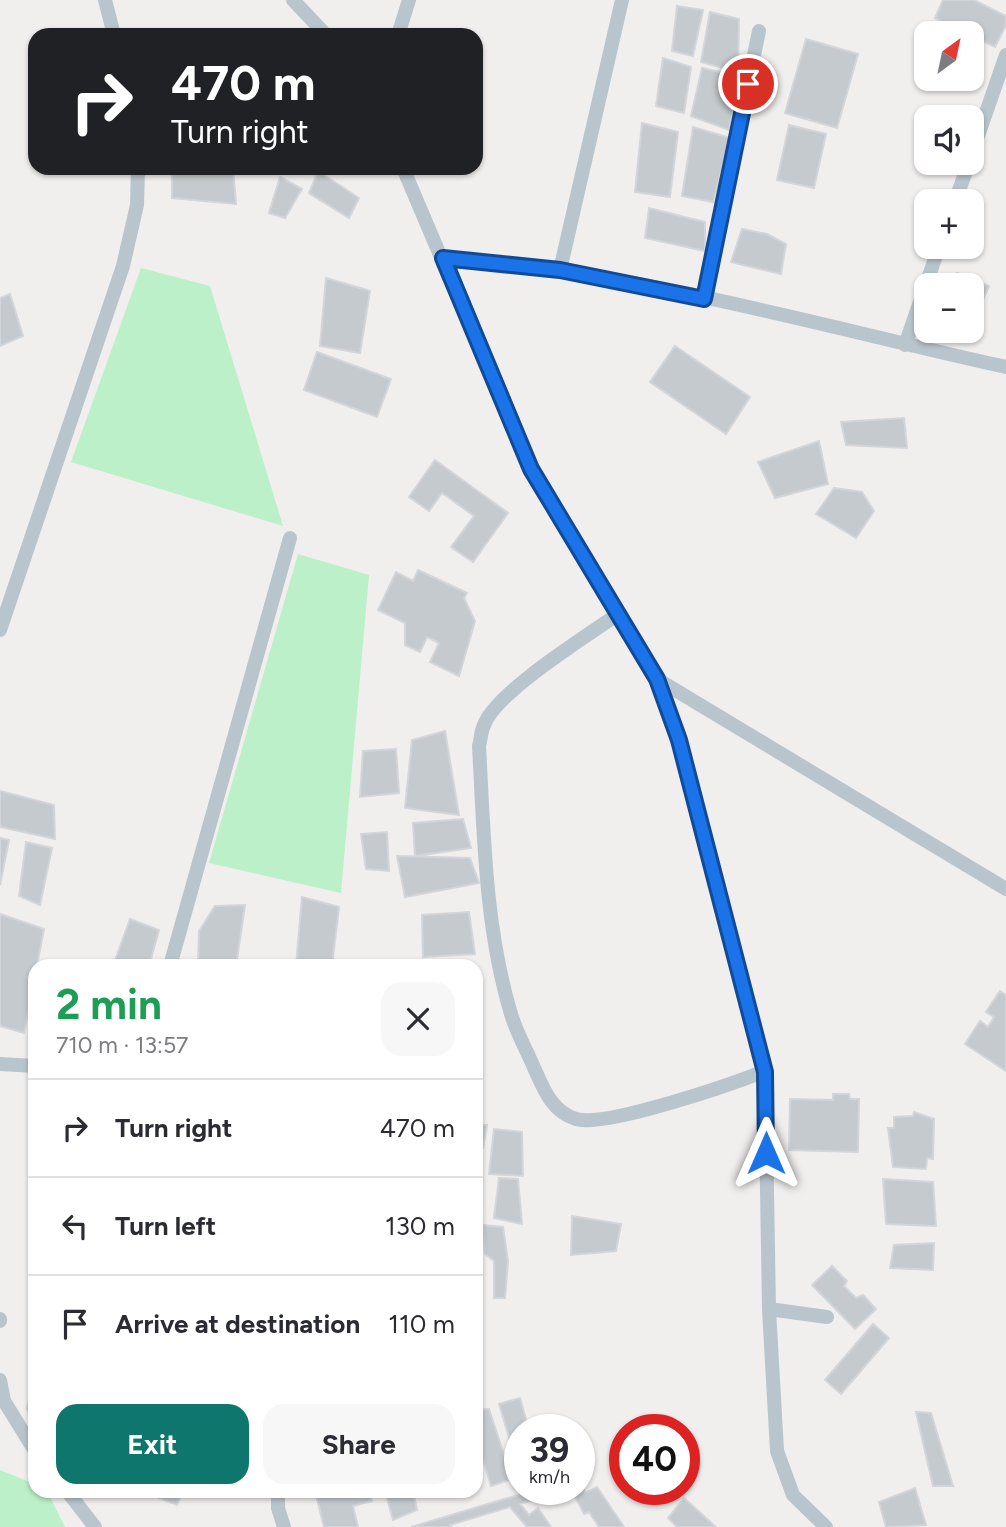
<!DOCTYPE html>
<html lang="en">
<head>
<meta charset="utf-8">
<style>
	:root { --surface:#fff; --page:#f7f7f7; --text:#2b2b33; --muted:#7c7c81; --line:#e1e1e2; --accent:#0f766e }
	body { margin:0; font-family:Figtree,sans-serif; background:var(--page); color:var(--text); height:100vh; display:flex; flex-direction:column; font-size:26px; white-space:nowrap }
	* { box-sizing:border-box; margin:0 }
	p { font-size:23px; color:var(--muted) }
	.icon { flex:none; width:38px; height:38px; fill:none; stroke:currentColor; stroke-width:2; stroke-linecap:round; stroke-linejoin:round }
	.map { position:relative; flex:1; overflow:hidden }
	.panel { position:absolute; left:28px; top:959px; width:455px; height:539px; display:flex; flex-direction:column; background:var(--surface); border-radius:21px; box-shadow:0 2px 5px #0004 }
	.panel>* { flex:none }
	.banner { position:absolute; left:28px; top:28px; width:455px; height:147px; border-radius:21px; box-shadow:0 2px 5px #0004; background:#202124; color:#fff; overflow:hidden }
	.needle { width:46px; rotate:33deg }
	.fabs { position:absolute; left:914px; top:21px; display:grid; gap:14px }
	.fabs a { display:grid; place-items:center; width:70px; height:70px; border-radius:14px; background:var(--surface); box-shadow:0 2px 5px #0004; font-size:35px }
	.speed { position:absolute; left:504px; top:1414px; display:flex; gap:14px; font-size:35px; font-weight:700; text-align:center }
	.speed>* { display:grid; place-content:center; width:91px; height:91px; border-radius:50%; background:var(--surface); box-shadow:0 2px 5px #0004; line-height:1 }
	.speed small { font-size:18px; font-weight:400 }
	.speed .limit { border:10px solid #d22; background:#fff; color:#111 }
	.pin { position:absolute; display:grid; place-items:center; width:60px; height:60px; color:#fff; margin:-30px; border:4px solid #fff; border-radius:50%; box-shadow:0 2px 7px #0007 }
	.me { position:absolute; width:77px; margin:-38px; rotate:0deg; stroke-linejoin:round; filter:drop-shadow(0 0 5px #0008) }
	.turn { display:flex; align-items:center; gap:24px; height:147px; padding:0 28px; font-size:32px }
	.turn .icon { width:91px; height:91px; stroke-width:2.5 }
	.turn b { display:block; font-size:49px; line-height:60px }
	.round { display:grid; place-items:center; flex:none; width:74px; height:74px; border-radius:21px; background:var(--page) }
	.overview { display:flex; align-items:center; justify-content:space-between; height:119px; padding:0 28px }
	h1 { font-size:42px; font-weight:700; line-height:52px; color:#1e9e55 }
	.primary-button { display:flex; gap:14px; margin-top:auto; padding:14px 28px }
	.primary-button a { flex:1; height:80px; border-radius:21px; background:var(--accent); color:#fff; font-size:28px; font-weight:700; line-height:80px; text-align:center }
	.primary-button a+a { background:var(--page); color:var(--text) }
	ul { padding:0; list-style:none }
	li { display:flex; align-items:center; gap:21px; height:98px; padding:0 28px; border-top:2px solid var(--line) }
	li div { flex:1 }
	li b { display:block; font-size:26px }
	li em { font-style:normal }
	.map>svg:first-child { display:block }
	.green { fill:#bbf0c8 }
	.building { fill:#c5cace; stroke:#d2d5da; stroke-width:2 }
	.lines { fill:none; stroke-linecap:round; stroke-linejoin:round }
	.minor { stroke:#b9c5cc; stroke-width:14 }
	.route-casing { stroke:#114b97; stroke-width:18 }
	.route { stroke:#1a73e8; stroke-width:12 }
</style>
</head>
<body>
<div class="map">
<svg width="1006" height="1527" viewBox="0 0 1006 1527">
	<rect width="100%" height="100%" fill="#f1eeee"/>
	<!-- green -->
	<path class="green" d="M 141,268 L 210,286 L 283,526 L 71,462 Z
		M 298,554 L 369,575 L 341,893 L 209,863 Z
		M 0,1470 L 35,1484 L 35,1491 L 47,1491 L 65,1527 L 0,1527 Z"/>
	<!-- building -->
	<path class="building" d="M 943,0 L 974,0 L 1006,16 L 1006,25 L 995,47 L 935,18 Z
		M 677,6 L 703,10 L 693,56 L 672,51 Z
		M 710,12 L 739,19 L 738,72 L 701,62 Z
		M 806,39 L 858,54 L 837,128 L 785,113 Z
		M 663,58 L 691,67 L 684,113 L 656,106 Z
		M 702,68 L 739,76 L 729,130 L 691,116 Z
		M 642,123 L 678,132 L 670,197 L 635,192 Z
		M 789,125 L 826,134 L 814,188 L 777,180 Z
		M 693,127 L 730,138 L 713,202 L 682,196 Z
		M 172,168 L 233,168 L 236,204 L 172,198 Z
		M 318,171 L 359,198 L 349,218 L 309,193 Z
		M 280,177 L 302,189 L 285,218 L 269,213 Z
		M 649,208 L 705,222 L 705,251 L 645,238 Z
		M 742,229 L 767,234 L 786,244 L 781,274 L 731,262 Z
		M 957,273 L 989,286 L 971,327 L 971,285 L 951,285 Z
		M 326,278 L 370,291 L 360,353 L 320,346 Z
		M 10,294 L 23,336 L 0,346 L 0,298 Z
		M 675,346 L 750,397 L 726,434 L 650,382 Z
		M 317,352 L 391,379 L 377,417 L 304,390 Z
		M 904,418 L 907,448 L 846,445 L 841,422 Z
		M 819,441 L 828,484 L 775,498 L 758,462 Z
		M 435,460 L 508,513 L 473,562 L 451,547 L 474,516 L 442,493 L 429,511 L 409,497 Z
		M 834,488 L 862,492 L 874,511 L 856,538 L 816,514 Z
		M 418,570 L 467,593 L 464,598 L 475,621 L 459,676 L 430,662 L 439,643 L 427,637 L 420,652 L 405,645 L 405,623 L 378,610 L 396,572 L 413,581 Z
		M 445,731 L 459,815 L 405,808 L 412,740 Z
		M 396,749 L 399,793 L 360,797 L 363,751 Z
		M 0,791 L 54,805 L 55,839 L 0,827 Z
		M 463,819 L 471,848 L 415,856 L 413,823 Z
		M 387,832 L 389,871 L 366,869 L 361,834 Z
		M 0,838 L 9,840 L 0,885 Z
		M 26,842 L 52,848 L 40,905 L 19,896 Z
		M 397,856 L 470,858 L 479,883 L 405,897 Z
		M 302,897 L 339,907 L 332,966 L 296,966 Z
		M 245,905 L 236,966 L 198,966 L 199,931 L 215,906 Z
		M 469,912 L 475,954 L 423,957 L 422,915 Z
		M 0,914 L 44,929 L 24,1033 L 0,1026 Z
		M 130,919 L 159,930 L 149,966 L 113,966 Z
		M 1000,991 L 1006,995 L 1006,1071 L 965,1044 L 980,1021 L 988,1027 L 994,1017 L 986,1012 Z
		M 833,1094 L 849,1094 L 850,1099 L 859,1099 L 858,1152 L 789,1150 L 790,1099 L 833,1100 Z
		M 914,1112 L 934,1119 L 933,1159 L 927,1158 L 926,1169 L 893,1167 L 888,1128 L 894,1128 L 894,1117 L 913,1116 Z
		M 476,1125 L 487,1125 L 483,1148 L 476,1148 Z
		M 494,1129 L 522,1132 L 523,1176 L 489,1174 Z
		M 499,1178 L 518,1179 L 522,1224 L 494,1218 Z
		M 883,1179 L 933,1182 L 936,1226 L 886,1224 Z
		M 572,1216 L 621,1224 L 616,1251 L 571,1255 Z
		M 483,1225 L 503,1227 L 508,1261 L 505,1298 L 494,1298 L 494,1261 L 485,1254 Z
		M 934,1243 L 933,1270 L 890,1268 L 894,1245 Z
		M 832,1266 L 847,1281 L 844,1286 L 856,1298 L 863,1295 L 876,1309 L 855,1329 L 812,1285 Z
		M 873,1324 L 889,1338 L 841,1394 L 825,1380 Z
		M 33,1383 L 35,1384 L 35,1430 L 27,1408 Z
		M 520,1398 L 529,1430 L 520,1430 L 520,1474 L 499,1404 Z
		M 489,1409 L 512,1479 L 491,1486 L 476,1436 L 476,1410 Z
		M 916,1412 L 931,1413 L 953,1486 L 933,1486 Z
		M 580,1477 L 585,1493 L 597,1487 L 624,1527 L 599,1527 L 589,1512 L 584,1514 L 571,1489 L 579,1489 Z
		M 915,1488 L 926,1525 L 886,1527 L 879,1502 Z
		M 538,1489 L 568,1489 L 520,1504 L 529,1515 L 538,1508 L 551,1527 L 527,1527 L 510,1507 L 450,1525 L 452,1527 L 411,1527 Z
		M 153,1491 L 183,1491 L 177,1505 L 151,1495 Z
		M 315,1491 L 369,1491 L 372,1501 L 353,1506 L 358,1527 L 324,1527 Z
		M 385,1491 L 413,1491 L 417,1510 L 393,1520 Z
		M 684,1498 L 716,1527 L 677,1527 L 668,1518 Z"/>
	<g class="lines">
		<!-- minor -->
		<path class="minor" d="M 105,0 L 114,35
			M 293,0 L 326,35
			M 398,35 L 409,0
			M 971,156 L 1006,55
			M 403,168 L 531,469 L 657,679 L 679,740 L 765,1071 L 769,1309 L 777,1451 L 793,1495 L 826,1527
			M 955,201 L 969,163
			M 443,258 C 634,271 820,326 1006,367
			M 560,270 L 622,0
			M 704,299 L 759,31
			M 905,345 L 939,247
			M 618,614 C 587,636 496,692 484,725 C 481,731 481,739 479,746 C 484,836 485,927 511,1014 C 516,1031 525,1047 532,1063 C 542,1085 550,1111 576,1119 C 605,1128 732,1084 765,1071
			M 0,630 L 123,266 L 137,205 L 138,168
			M 657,679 L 1006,889
			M 170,966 L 290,538
			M 0,1064 L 35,1066
			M 769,1309 L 827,1317
			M 0,1319 L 0,1321
			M 0,1380 L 4,1401 L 35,1451
			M 67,1491 L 95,1527
			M 278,1491 L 278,1508 L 284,1527"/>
	</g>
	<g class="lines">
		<!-- route casing -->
		<g class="route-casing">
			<path id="route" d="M 748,84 L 704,299 L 560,270 L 443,258 L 531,469 L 657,679 L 679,740 L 765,1072 L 766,1153"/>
		</g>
		<!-- route -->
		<use href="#route" class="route"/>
	</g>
</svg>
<div class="fabs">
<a><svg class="needle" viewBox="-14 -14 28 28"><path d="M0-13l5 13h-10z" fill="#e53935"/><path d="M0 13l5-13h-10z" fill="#7c7c81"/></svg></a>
<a><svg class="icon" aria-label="sound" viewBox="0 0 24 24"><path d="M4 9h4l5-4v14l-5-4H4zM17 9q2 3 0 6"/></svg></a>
<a>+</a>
<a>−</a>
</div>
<div class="speed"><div>39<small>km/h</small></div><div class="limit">40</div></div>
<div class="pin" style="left:748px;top:84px;background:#d93025"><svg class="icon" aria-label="arrive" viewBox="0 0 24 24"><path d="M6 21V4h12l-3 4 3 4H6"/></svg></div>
<svg class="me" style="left:766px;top:1153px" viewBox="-20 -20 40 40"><path d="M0-17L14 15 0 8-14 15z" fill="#1a73e8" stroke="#fff" stroke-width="4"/></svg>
<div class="banner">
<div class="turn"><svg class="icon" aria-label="right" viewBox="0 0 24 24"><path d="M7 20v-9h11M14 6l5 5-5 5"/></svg><div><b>470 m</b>Turn right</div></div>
</div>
<section class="panel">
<div class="overview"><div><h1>2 min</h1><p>710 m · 13:57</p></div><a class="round"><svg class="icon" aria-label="close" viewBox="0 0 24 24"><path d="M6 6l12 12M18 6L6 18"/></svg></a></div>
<ul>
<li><svg class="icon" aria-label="right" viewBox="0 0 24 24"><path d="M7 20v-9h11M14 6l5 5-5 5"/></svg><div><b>Turn right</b></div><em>470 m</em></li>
<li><svg class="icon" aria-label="left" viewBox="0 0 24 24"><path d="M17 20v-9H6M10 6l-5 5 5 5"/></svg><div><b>Turn left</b></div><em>130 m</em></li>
<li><svg class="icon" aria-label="arrive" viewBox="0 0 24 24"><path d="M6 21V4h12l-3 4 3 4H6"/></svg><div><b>Arrive at destination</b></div><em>110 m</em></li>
</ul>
<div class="primary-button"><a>Exit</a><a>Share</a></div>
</section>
</div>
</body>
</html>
